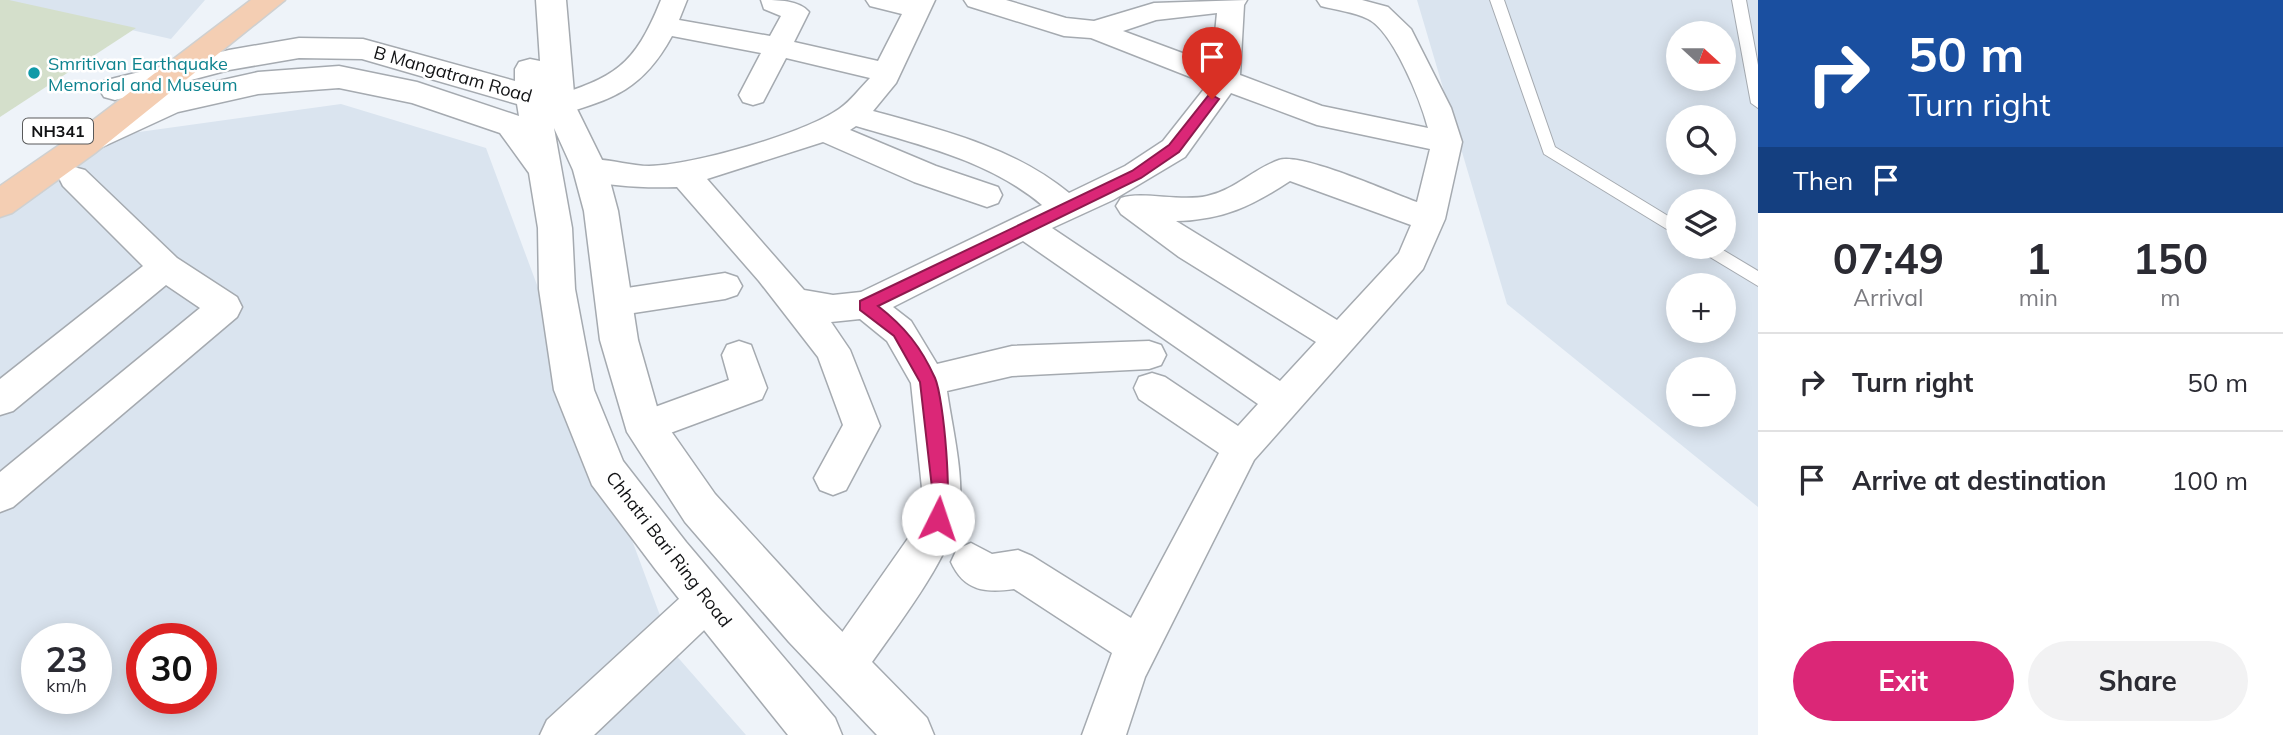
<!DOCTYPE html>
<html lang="en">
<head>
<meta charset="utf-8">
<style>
	:root { --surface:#fff; --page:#f2f2f3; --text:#2b2b33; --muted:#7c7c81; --line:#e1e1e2; --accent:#db2777 }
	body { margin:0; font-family:Mulish,sans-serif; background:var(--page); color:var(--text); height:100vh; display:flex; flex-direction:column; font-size:26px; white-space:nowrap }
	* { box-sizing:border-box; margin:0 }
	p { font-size:23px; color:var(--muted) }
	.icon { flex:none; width:38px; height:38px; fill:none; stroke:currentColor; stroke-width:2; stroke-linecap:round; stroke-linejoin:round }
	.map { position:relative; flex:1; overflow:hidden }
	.panel { display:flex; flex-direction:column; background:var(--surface); width:525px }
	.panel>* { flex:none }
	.hud { background:#1a4fa0; color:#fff; overflow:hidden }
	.needle { width:46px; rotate:111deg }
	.tools { position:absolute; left:1666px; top:21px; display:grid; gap:14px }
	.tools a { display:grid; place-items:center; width:70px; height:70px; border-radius:50%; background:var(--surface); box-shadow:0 4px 18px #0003; font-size:35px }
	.speed { position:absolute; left:21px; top:623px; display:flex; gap:14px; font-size:35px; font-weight:700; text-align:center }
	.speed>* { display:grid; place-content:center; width:91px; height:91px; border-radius:50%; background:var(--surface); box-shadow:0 4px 18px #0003; line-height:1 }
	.speed small { font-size:18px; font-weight:400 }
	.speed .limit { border:10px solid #d22; background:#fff; color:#111 }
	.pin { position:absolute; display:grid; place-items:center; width:60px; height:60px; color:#fff; margin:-72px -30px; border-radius:50% 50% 50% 0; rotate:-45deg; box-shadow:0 0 7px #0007 }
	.pin .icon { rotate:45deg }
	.me { position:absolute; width:77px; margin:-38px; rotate:4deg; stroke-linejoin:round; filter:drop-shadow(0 0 5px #0008) }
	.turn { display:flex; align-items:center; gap:24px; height:147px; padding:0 35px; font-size:32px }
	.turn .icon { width:91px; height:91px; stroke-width:2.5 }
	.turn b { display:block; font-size:49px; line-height:60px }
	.then { display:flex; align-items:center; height:66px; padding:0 35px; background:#0003; gap:14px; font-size:26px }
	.eta { display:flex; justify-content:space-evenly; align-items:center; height:119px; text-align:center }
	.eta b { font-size:42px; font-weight:700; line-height:49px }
	.primary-button { display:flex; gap:14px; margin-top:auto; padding:14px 35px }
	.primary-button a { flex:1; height:80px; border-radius:42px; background:var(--accent); color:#fff; font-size:28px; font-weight:700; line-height:80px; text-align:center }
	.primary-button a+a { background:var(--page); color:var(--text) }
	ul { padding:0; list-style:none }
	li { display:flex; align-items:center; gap:21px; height:98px; padding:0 35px; border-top:2px solid var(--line) }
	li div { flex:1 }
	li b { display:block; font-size:26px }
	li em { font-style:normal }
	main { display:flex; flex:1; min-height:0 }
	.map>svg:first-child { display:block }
	.built { fill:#dae4ef; fill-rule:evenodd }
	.green { fill:#d4dfcb }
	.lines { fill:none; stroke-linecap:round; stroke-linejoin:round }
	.service-casing { stroke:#a5aab0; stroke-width:2 }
	.minor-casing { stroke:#a5aab0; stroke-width:3 }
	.secondary-casing { stroke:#a5aab0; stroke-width:3 }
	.trunk-casing { stroke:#cfd0d0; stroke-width:3 }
	.service { fill:#fff; fill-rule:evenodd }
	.minor { fill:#fff; fill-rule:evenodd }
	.secondary { fill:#fff; fill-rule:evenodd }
	.trunk { fill:#f4ceb3; fill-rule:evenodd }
	.route { fill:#db2777; stroke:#8e194d; stroke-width:2 }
	.culture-dot { fill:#0f9aa8; stroke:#fff; stroke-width:2.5 }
	.labels { text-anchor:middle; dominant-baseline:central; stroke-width:5; stroke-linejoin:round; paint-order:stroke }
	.shield { fill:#fff; stroke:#58595a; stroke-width:2 }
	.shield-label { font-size:16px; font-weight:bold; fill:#111214 }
	.culture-label { font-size:18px; fill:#0d838f; stroke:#fff; text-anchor:start }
	.street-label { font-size:18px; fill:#111214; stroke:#fff }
</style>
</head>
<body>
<main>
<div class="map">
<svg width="1758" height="735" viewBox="0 0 1758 735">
	<rect width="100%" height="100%" fill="#eef3f9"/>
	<!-- built -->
	<path class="built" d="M 0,0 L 205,0 L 171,39 Z
		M 1417,0 L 1758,0 L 1758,507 L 1507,304 ZM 1678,33 L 1724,33 L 1724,79 L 1678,79 ZM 1678,117 L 1724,117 L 1724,163 L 1678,163 ZM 1678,201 L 1724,201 L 1724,247 L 1678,247 ZM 1678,285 L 1724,285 L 1724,331 L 1678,331 ZM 1678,369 L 1724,369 L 1724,415 L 1678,415 Z
		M 341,104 L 486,148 L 674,653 L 746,735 L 0,735 L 0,217 L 103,137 ZM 37,639 L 96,639 L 96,698 L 37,698 ZM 142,639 L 201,639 L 201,698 L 142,698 Z"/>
	<!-- green -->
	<path class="green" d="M 0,0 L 9,0 L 136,28 L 0,117 Z"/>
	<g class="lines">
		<!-- service casing -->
		<g class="service-casing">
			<path id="service" d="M 1490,0 L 1504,0 L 1555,147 L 1678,222 L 1678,236 L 1544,154 Z
				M 1732,0 L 1746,0 L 1758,65 L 1758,108 L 1751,103 Z
				M 1698,247 L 1718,247 L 1758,271 L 1758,286 L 1700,251 Z"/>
		</g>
		<!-- minor casing -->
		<g class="minor-casing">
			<path id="minor" d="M 661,0 L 687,0 L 679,20 L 770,36 L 781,16 L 764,9 L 761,0 C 777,0 799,0 809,12 L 794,42 L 878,61 L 902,14 L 870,6 L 866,0 L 935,0 L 896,83 L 873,111 C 942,130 1013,147 1069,193 L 1125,166 L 1163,141 L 1208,84 L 1091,38 L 1064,36 L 968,6 L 964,0 L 1006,0 L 1066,18 L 1094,21 L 1154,3 L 1247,0 L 1244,5 L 1240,75 L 1322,106 L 1428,128 C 1421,101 1393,31 1368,19 C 1354,12 1336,10 1321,6 L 1317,0 L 1362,0 L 1388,7 L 1411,29 L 1451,108 L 1462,142 L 1445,219 L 1423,269 L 1254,460 L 1145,677 L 1126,735 L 1082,735 L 1112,653 L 1014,589 C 985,593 964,591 951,562 L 957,549 L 971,543 L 992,554 L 1018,550 L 1032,556 L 1131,618 L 1219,453 L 1139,399 L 1134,388 L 1139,377 L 1152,373 L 1165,377 L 1238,426 L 1258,404 L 1023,241 L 893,307 L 911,321 L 937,364 L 1012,346 L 1149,341 L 1161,345 L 1166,355 L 1161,365 L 1149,369 L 1012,376 L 947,391 C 952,428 967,485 957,520 C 942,571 889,636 859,681 L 844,687 L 829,681 L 823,666 L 829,651 L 909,537 L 919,517 L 922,488 L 911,383 L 887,341 L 860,319 L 831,322 L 850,350 L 880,426 L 846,490 L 833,495 L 820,490 L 814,478 L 843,425 L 818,357 L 759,281 L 677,187 C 645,188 611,187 579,178 L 575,170 L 579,162 C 602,155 626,166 649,166 C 693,165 803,134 839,109 C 851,101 860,88 870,78 L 786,58 L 763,102 L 753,105 L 743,102 L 739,95 L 761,53 L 672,36 C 643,89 614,99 559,115 L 549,112 L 545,105 L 549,98 C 615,77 634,67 661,0 ZM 1217,13 L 1212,64 L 1123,31 L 1156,20 ZM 1231,93 L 1317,125 L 1430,149 L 1417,202 C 1391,193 1301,152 1279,160 C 1253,169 1235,190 1207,196 C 1181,202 1142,191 1121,198 L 1116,206 L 1121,214 L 1179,257 L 1316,342 L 1280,381 L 1052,228 L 1113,200 L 1185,157 ZM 856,126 C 920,145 990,161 1042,205 L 861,292 L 833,295 L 804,290 L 707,179 L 823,142 L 914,182 L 987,207 L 998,203 L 1002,195 L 998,187 L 936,166 L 850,130 ZM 1290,181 L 1411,225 L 1399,253 L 1337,320 L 1176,221 C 1223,220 1252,206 1290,181 Z
				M 74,167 L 85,170 L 177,258 L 237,297 L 242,307 L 237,317 L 13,507 L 0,512 L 0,472 L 200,308 L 166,285 L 13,411 L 0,415 L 0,379 L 143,266 L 63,186 L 59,178 L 63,170 Z
				M 725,273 L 737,277 L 742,286 L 737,295 L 725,299 L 614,316 L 602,313 L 597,303 L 602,293 L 614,290 Z
				M 739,341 L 751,345 L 767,388 L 762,399 L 646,442 L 633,437 L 628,426 L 633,415 L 729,380 L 722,355 L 727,345 Z
				M 707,580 L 721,586 L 727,600 L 721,614 L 594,735 L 540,735 L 547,720 L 693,586 Z"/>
		</g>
		<!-- secondary casing -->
		<g class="secondary-casing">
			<path id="secondary" d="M 536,0 L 566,0 L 575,105 L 607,170 L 618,211 L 638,340 L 659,414 L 715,494 L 821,610 L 927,718 L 934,735 L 877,735 L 789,642 L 685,522 L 627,432 L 600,340 L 584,211 L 573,170 L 554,128 L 572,228 L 575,289 L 594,390 L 623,461 L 686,542 L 835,718 L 842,735 L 788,735 L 656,570 L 592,485 L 554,390 L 539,289 L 538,228 L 529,173 L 500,133 L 412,103 L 339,88 L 258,94 L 178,112 L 100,148 L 88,144 L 84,136 L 88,128 L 169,92 L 258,72 L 339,66 L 417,82 L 519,116 L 517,104 L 362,59 L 299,58 L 229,70 L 115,100 L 104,97 L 99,89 L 104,81 L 115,78 L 229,50 L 299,38 L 363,39 L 515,81 L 515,69 L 519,62 L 530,59 L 540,61 Z"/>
		</g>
		<!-- trunk casing -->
		<g class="trunk-casing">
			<path id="trunk" d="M 251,0 L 285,0 L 95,153 L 12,213 L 0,217 L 0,186 L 71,137 Z"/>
		</g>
		<!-- service -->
		<use href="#service" class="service"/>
		<!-- minor -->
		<use href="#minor" class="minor"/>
		<!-- secondary -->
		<use href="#secondary" class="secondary"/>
		<!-- trunk -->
		<use href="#trunk" class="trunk"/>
	</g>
	<!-- route -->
	<path class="route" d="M 1212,95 L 1219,99 L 1179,152 L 1141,178 L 878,306 C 905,327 921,347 935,378 C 944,399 953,504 944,524 L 932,524 L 929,519 L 932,488 L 920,382 L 894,336 L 860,310 L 860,301 L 1132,171 L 1169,145 L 1208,96 Z"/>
	<!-- markers -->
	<circle class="culture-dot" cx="34" cy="73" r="7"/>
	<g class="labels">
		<!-- shield labels -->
		<rect class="shield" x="23" y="118.5" width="70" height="25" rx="5"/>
		<g class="shield-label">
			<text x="58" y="131">NH341</text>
		</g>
		<!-- culture labels -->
		<g class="culture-label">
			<text x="48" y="63">Smritivan Earthquake<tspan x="48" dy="21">Memorial and Museum</tspan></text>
		</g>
		<!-- street labels -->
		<g class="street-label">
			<text transform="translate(453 74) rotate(16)">B Mangatram Road</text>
			<text transform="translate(669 549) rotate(52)">Chhatri Bari Ring Road</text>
		</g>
	</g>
</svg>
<div class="tools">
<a><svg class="needle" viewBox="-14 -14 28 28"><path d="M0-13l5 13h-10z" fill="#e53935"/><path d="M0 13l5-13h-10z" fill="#7c7c81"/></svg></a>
<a><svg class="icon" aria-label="search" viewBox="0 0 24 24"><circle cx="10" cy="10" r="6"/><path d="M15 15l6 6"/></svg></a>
<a><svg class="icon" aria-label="layers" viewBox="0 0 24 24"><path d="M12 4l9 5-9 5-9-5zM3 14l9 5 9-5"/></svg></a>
<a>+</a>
<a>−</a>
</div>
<div class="speed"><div>23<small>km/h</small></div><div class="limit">30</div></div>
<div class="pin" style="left:1212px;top:99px;background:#d93025"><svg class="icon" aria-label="arrive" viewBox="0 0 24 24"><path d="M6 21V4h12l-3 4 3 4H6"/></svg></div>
<svg class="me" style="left:938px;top:519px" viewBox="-20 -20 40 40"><circle r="19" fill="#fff"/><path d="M0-13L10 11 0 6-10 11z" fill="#db2777"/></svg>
</div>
<section class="panel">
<div class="hud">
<div class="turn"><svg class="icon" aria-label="right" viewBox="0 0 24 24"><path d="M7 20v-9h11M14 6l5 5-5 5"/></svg><div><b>50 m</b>Turn right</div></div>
<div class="then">Then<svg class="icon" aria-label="arrive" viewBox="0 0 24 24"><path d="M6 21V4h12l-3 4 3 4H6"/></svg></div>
</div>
<div class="eta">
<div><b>07:49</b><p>Arrival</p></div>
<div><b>1</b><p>min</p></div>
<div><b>150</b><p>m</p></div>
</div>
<ul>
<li><svg class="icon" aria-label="right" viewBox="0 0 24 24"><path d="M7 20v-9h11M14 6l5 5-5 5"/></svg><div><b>Turn right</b></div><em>50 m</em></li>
<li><svg class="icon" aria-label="arrive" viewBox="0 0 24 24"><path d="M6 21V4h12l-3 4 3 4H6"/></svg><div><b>Arrive at destination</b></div><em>100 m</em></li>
</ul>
<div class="primary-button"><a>Exit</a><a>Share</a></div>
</section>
</main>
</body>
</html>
